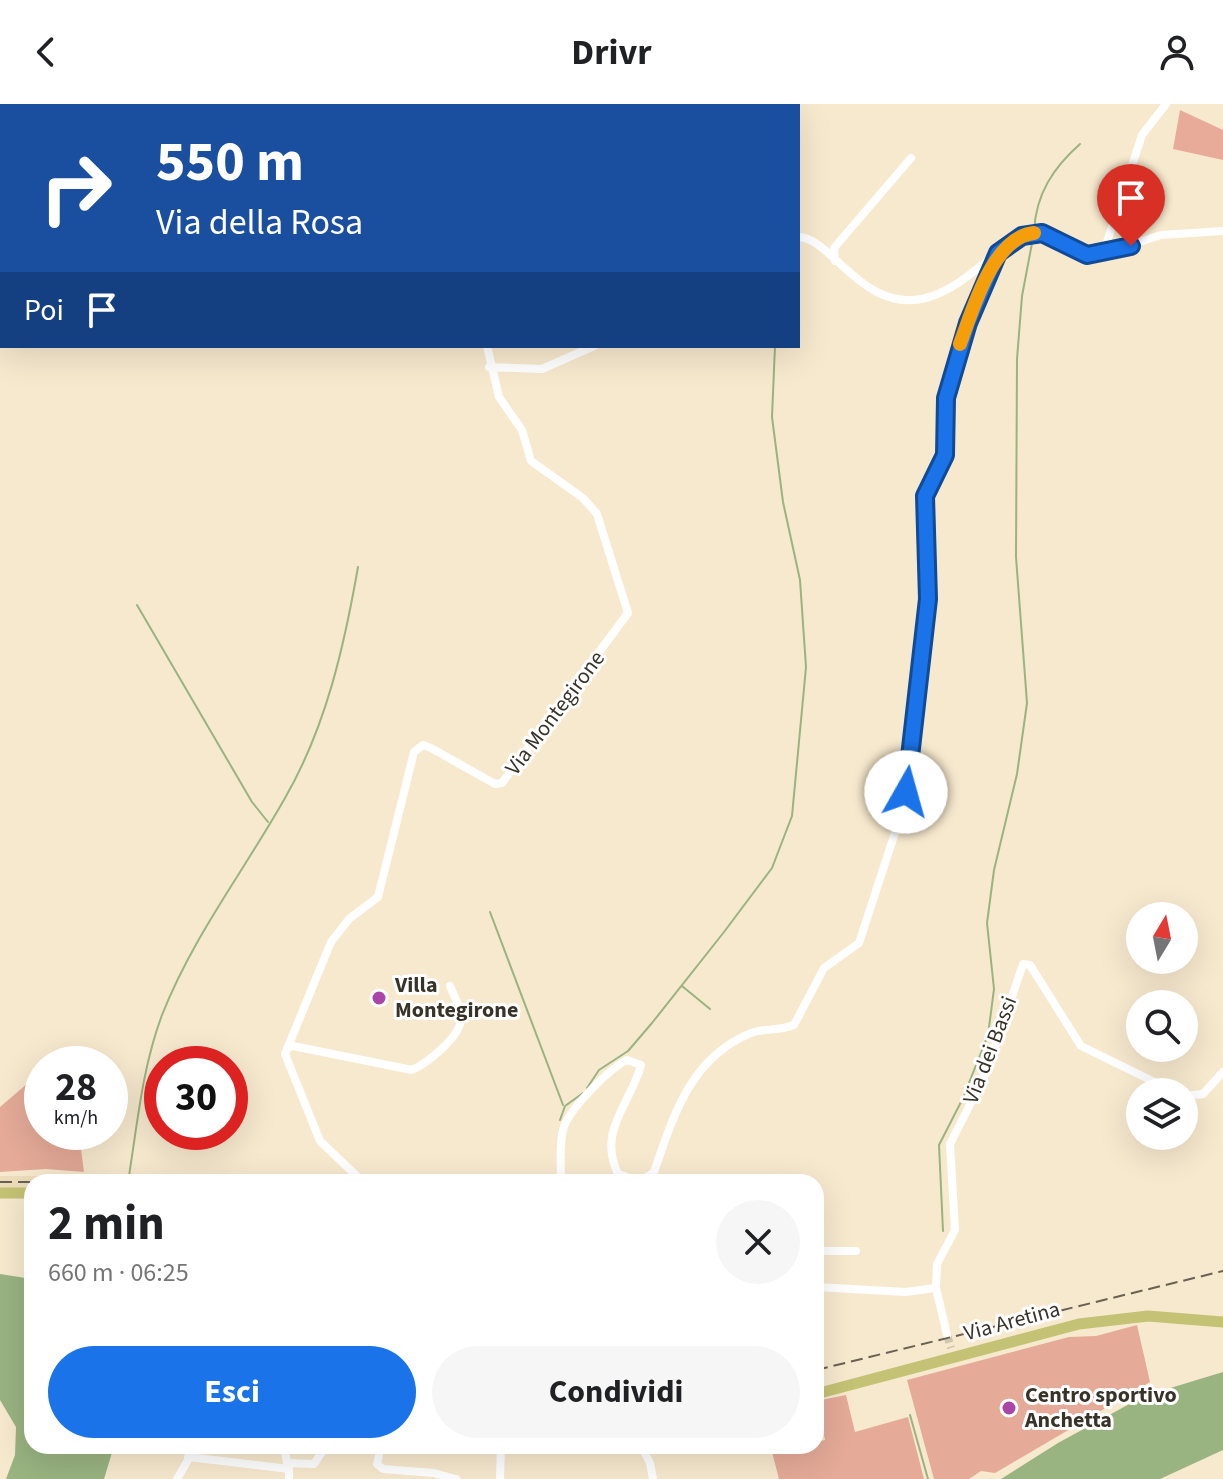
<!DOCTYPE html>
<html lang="it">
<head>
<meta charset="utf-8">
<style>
	:root { --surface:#fff; --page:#f6f6f6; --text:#202124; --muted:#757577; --accent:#1a73e8 }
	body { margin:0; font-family:"Source Sans 3",sans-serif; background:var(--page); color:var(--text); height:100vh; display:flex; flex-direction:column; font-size:30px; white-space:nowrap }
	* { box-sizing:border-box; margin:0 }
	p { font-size:26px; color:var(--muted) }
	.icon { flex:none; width:44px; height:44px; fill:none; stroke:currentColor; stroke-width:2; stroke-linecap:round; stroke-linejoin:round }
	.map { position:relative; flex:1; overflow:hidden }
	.side { position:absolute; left:24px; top:1070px; width:800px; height:280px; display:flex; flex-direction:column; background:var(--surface); border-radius:24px; box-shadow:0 8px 32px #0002 }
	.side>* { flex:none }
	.top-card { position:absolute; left:0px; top:0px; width:800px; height:244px; box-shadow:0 8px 32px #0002; background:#1a4fa0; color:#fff; overflow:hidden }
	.needle { width:52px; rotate:10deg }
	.fabs { position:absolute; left:1126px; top:798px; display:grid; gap:16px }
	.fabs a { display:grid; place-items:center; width:72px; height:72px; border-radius:50%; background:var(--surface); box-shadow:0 8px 32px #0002; font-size:40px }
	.speed { position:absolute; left:24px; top:942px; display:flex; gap:16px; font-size:40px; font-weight:700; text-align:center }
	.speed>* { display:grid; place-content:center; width:104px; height:104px; border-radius:50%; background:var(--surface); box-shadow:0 8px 32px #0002; line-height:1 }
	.speed small { font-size:20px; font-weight:400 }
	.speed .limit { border:12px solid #d22; background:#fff; color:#111 }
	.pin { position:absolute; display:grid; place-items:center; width:68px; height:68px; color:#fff; margin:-82px -34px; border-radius:50% 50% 50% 0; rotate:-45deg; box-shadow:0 0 8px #0007 }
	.pin .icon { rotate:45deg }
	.me { position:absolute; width:88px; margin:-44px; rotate:7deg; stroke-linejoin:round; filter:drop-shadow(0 0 6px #0008) }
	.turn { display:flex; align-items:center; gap:28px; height:168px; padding:0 24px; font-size:36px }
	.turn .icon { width:104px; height:104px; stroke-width:2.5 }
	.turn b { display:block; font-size:56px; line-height:68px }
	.then { display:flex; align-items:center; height:76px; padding:0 24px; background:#0003; gap:16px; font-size:30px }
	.round { display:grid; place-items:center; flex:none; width:84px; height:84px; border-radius:42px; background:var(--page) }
	.head { display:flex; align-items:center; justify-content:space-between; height:136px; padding:0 24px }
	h1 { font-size:48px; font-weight:700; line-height:60px }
	.primary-button { display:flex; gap:16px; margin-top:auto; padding:16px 24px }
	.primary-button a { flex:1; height:92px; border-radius:48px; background:var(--accent); color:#fff; font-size:32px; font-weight:700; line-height:92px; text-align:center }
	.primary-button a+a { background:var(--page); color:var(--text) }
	header { display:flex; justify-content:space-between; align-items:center; height:104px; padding:0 24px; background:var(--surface); font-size:36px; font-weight:700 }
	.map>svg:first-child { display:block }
	.built { fill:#edb }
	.green { fill:#e5aa98 }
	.forest { fill:#e8ab99 }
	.water { fill:#99b381 }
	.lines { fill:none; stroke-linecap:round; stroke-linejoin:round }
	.stream { stroke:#99b381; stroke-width:2 }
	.minor-tunnel { stroke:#d1c5ad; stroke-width:8; stroke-dasharray:8 4; stroke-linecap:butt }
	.minor { stroke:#fff; stroke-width:8 }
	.major { stroke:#c4c274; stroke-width:11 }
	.rail { stroke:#696153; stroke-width:2; stroke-dasharray:12 6; stroke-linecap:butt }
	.route-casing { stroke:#114b97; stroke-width:20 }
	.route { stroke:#1a73e8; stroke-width:14 }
	.slow { stroke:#f59e0b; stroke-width:14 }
	.poi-dot { fill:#ab45aa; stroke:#fff; stroke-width:3 }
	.labels { text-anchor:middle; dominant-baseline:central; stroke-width:6; stroke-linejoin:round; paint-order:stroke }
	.street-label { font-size:22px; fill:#383329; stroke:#fff }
	.poi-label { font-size:22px; font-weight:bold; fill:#383329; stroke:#fff; text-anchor:start }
</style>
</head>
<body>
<header><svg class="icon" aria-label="back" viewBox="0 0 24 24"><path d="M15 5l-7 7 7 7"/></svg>Drivr<svg class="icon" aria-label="person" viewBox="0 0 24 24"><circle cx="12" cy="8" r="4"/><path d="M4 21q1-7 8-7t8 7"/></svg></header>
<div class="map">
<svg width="1223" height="1375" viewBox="0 0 1223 1375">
	<rect width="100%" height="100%" fill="#f7e9ce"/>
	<!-- built -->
	<path class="built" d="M 0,1072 L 54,1072 L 109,1078 L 32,1078 L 32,1084 L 0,1085 Z"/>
	<!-- green -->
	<path class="green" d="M 42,967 L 42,979 L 38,982 L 42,988 L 42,1028 L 62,1028 L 81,1045 L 84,1068 L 46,1065 L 0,1068 L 0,1003 Z
		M 1137,1221 L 1150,1278 L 995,1369 L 981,1367 L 969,1375 L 934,1375 L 907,1276 L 1069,1233 L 1096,1232 Z
		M 846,1291 L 855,1328 L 908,1313 L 924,1375 L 779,1375 L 772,1348 L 816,1342 L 816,1338 L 825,1336 L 816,1297 Z"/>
	<!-- forest -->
	<path class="forest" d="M 1180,6 L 1223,26 L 1223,56 L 1173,45 Z"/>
	<!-- water -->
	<path class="water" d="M 0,1170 L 32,1175 L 32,1342 L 114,1342 L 104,1375 L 6,1375 L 15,1351 L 16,1323 L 0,1296 Z
		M 1223,1268 L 1223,1346 L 1160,1375 L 1001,1375 L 1058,1339 L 1144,1292 Z"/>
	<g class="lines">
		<!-- stream -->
		<path class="stream" d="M 44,2 L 46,0
			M 0,36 L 2,35
			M 1034,127 C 1036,90 1053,64 1080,40
			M 137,501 L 252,698 L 268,718
			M 490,808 L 563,1001
			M 682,882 L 710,905
			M 587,984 L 599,966 L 628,947 L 652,919 L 724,828 L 772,764 L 792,712 L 806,563 L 800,476 L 783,398 L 772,313 L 775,242
			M 560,1016 L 565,1002 L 583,989
			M 128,1078 C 137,1023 142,964 162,911 C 193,832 244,767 285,694 C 326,623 344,543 358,463
			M 943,1127 L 939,1041 L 963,994 L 988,931 L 994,885 L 987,819 L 994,766 L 1017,670 L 1027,599 L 1016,453 L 1017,255 L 1022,192 L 1033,134
			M 910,1311 L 928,1375"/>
		<!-- minor-tunnel -->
		<path class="minor-tunnel" d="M 947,1231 L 951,1244"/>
		<!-- minor -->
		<path class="minor" d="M 101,0 L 103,2
			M 307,2 L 307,0
			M 798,133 C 832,133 862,210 926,194 C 967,183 993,144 1030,129 L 1042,129 L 1080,150 L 1098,151 L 1161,131 L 1223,127
			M 1103,150 L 1142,31 L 1166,0
			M 835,157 L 834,144 L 911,54
			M 489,263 L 542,265 L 594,242
			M 287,944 L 293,942 L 412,966 C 427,959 461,933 461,914 C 461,904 454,892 450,882
			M 1184,992 L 1203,990 L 1223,968
			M 363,1078 L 320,1037 L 285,950 L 331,838 L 349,815 L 378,793 L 414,648 L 423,641 L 431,644 L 495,680 L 502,679 L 628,509 L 597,410 L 583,394 L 531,357 L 522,326 L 499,293 L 487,242
			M 561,1078 C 561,1062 559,1042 563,1026 C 567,1007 609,965 627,956 L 641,961 C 631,1000 597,1026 618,1070 C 633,1076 641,1079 654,1068 C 674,1011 690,954 751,929 C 765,924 780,927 794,921 L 824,864 L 859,839 L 903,704 L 910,672 L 913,602 L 928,495 L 925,392 L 945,351 L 946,294 L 958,247 L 998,149
			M 816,1147 L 856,1147
			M 816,1183 L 905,1188 L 936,1184
			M 947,1231 L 936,1184 L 937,1160 L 955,1126 L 950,1040 L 987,967 L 1023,860 L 1030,861 L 1081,942 L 1175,988
			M 284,1342 L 287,1359 L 314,1360 L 326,1342
			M 381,1342 L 377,1360 L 383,1365 L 434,1369 L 456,1375
			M 641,1342 L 650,1359 L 653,1375
			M 188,1353 L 289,1365 L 289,1375
			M 177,1375 L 188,1356 L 190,1342
			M 500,1375 L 501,1342"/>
		<!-- major -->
		<path class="major" d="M 0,1089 L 32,1089
			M 816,1290 L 1079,1220 L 1148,1212 L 1223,1218"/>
		<!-- rail -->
		<path class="rail" d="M 0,1078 L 73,1078
			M 816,1266 L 1223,1167"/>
	</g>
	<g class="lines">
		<!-- route casing -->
		<g class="route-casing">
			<path id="route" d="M 906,688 L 928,495 L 925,392 L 945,351 L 946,294 L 968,219 L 998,149 L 1022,132 L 1042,129 L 1087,151 L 1131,142"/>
		</g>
		<!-- route -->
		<use href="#route" class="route"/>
		<!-- slow -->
		<path class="slow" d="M 960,240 C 973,205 993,133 1034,129"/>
	</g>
	<!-- markers -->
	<g class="poi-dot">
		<circle cx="379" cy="894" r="8"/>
		<circle cx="1009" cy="1304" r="8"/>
	</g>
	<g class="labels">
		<!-- street labels -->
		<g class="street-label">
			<text transform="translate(555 609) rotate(-53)">Via Montegirone</text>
			<text transform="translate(990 946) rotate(-69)">Via dei Bassi</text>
			<text transform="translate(1012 1217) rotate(-15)">Via Aretina</text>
		</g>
		<!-- poi labels -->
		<g class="poi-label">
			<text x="395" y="881">Villa<tspan x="395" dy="25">Montegirone</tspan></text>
			<text x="1025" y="1291">Centro sportivo<tspan x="1025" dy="25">Anchetta</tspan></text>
		</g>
	</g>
</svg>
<div class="fabs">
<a><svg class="needle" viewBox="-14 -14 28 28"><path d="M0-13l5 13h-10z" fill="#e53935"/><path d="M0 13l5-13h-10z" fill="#757577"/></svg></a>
<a><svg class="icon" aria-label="search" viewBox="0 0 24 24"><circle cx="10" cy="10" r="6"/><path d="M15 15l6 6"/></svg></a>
<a><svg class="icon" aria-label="layers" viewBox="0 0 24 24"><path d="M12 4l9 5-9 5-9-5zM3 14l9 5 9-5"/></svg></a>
</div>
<div class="speed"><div>28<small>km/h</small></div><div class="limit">30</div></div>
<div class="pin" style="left:1131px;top:142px;background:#d93025"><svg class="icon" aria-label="arrive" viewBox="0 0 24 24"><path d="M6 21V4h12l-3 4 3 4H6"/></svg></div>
<svg class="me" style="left:906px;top:688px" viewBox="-20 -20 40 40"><circle r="19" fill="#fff"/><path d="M0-13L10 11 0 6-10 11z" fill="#1a73e8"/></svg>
<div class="top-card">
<div class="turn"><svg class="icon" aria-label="right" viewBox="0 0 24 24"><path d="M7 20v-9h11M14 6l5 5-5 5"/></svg><div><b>550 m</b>Via della Rosa</div></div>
<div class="then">Poi<svg class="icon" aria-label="arrive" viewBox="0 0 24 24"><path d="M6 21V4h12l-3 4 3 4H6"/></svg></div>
</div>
<section class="side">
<div class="head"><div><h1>2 min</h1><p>660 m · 06:25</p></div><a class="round"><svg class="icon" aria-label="close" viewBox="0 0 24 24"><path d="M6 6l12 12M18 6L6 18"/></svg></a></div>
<div class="primary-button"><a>Esci</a><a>Condividi</a></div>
</section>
</div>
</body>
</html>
